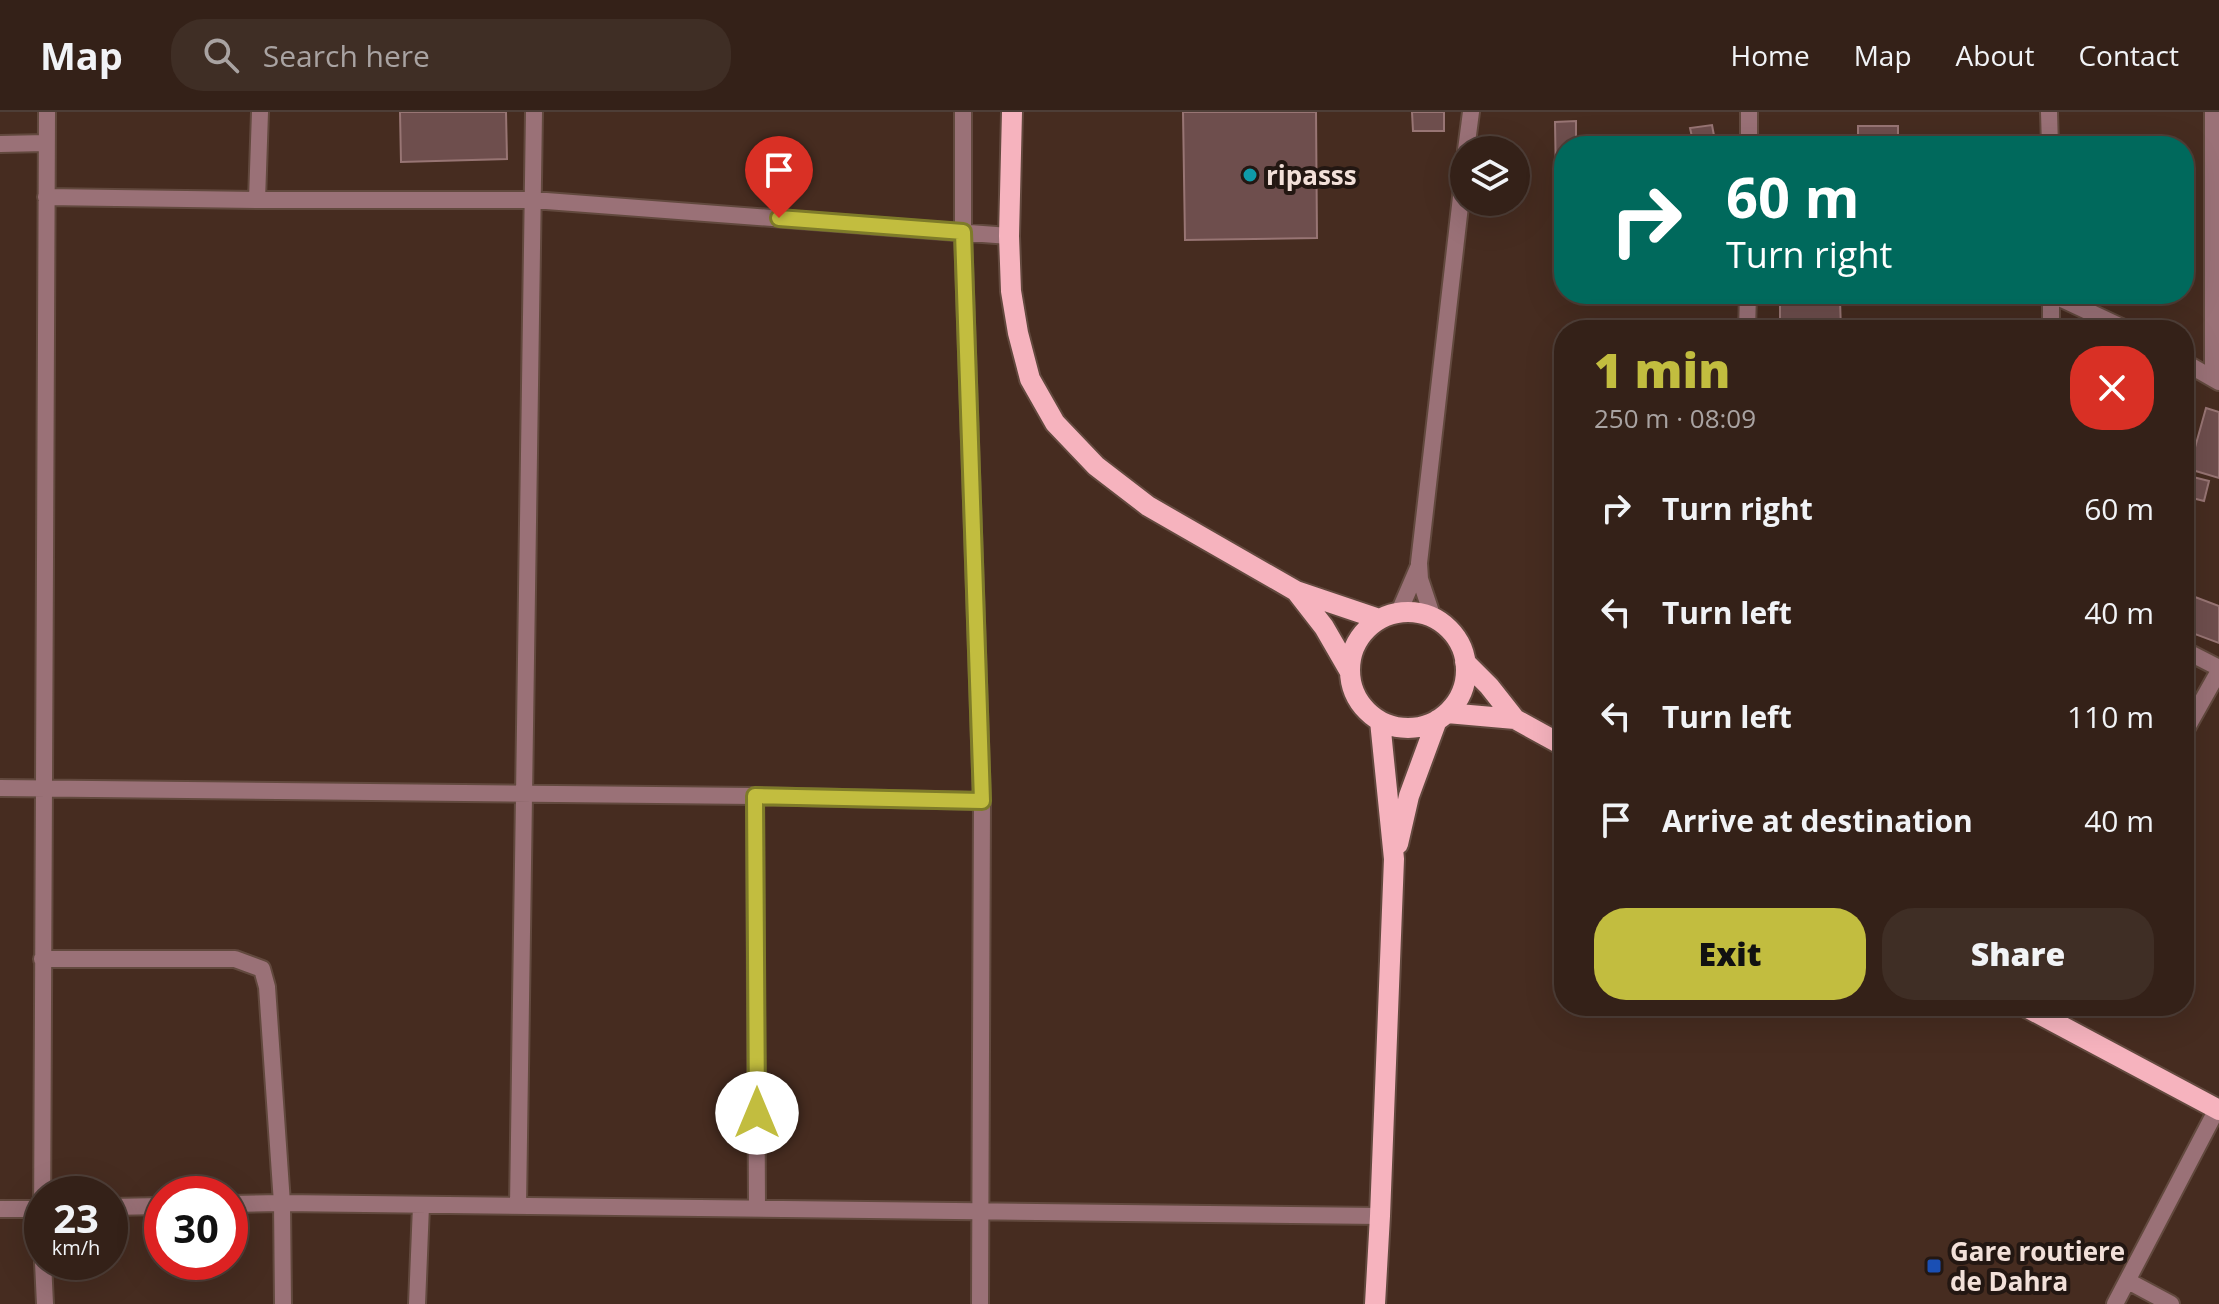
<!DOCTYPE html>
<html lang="en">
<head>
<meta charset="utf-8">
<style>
	:root { --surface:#342118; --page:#3f2e25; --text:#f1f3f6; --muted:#a9a3a2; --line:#4e3e37; --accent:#c2bd3f }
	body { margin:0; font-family:"Open Sans",sans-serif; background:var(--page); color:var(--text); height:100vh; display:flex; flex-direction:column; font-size:30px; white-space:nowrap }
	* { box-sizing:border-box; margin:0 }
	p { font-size:26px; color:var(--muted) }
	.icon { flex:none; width:44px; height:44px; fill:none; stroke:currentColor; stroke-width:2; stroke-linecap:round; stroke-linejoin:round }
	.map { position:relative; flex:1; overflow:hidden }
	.sheet { position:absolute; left:1554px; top:208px; width:640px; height:696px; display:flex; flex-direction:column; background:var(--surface); border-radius:32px; box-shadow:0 8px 32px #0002,0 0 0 2px var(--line) }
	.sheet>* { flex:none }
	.banner { position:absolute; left:1554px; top:24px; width:640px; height:168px; border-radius:32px; box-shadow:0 8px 32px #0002,0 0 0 2px var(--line); background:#00695c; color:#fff; overflow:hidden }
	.fabs { position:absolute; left:1450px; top:24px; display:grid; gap:16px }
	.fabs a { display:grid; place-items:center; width:80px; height:80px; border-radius:50%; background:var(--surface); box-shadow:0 8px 32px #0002,0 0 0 2px var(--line); font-size:40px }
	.speed { position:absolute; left:24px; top:1064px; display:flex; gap:16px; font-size:40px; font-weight:700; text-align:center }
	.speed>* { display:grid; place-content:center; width:104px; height:104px; border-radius:50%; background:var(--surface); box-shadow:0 8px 32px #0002,0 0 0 2px var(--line); line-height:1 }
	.speed small { font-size:20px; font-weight:400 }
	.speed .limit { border:12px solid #d22; background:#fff; color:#111 }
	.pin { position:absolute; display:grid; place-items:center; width:68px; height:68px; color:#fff; margin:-82px -34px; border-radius:50% 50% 50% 0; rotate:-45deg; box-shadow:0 0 8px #0007 }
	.pin .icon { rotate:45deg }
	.me { position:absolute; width:88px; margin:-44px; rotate:0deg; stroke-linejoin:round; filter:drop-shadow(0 0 6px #0008) }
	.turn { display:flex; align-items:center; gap:28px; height:168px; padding:0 40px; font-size:36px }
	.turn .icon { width:104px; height:104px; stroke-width:2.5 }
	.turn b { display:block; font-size:56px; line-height:68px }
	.round { display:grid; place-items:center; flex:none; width:84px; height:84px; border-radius:32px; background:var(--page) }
	.summary { display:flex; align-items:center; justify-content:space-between; height:136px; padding:0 40px }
	h1 { font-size:48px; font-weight:800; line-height:60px; color:var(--accent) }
	.primary-button { display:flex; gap:16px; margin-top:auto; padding:16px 40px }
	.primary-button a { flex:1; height:92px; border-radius:32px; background:var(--accent); color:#111; font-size:32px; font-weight:800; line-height:92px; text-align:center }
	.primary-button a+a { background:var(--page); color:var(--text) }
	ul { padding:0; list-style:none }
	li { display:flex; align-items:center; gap:24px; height:104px; padding:0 40px }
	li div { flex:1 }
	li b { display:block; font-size:30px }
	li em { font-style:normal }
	header { display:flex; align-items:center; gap:48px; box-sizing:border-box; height:112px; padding:0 40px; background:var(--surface); border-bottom:2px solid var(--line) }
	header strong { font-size:38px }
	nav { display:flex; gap:44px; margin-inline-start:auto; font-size:28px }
	.search { width:560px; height:72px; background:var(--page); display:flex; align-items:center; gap:20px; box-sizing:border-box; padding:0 28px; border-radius:32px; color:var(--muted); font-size:30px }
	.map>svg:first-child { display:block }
	.building { fill:#6e4e4d; stroke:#987574; stroke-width:2 }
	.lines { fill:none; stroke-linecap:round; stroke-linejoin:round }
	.minor-casing { stroke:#62493e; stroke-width:20 }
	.primary-casing { stroke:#62493e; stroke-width:24 }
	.minor { stroke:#9a7177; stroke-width:16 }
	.primary { stroke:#f6b3be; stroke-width:20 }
	.route-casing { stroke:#7e7b29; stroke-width:20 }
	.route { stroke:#c2bd3f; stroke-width:14 }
	.culture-dot { fill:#0f9aa8; stroke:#231712; stroke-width:3 }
	.transit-dot { fill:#1a4fb4; stroke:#231712; stroke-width:3 }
	.labels { text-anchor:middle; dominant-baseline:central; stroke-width:8; stroke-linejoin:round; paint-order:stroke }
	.poi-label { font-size:26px; font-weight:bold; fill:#f2e0d9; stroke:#231712; text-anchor:start }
</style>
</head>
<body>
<header>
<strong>Map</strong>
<div class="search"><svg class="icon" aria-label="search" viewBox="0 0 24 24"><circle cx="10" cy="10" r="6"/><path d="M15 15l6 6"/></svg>Search here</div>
<nav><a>Home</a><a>Map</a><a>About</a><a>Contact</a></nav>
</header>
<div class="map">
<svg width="2219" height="1192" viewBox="0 0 2219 1192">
	<rect width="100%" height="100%" fill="#462c20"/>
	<!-- building -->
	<path class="building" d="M 400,0 L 506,0 L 507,47 L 401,50 Z
		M 1183,0 L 1316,0 L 1317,126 L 1185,128 Z
		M 1412,0 L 1444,0 L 1444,19 L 1413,19 Z
		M 1576,9 L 1576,34 L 1564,34 L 1564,72 L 1556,72 L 1555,10 Z
		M 1712,13 L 1716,34 L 1694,34 L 1690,16 Z
		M 1858,14 L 1898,14 L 1898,34 L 1858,34 Z
		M 1840,182 L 1897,182 L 1896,187 L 1840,185 Z
		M 1780,187 L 1840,188 L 1841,218 L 1780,218 Z
		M 2206,296 L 2219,300 L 2219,366 L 2189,357 Z
		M 2185,363 L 2209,369 L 2204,389 L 2184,384 Z
		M 2195,485 L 2219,494 L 2219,531 L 2184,518 Z"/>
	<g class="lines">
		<!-- minor casing -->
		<g class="minor-casing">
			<path id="minor" d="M 963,0 L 963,120 L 982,689 L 980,1192
				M 2049,0 L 2050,34
				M 0,32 L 46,31
				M 1749,34 L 1749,0
				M 1466,38 L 1471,0
				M 46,85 L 257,88 L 533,88 L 1009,124
				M 257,88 L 260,0
				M 1747,218 L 1748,182
				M 2051,218 L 2051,182 L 2128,218
				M 2184,250 L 2219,270
				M 2213,266 L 2213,0
				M 1399,500 L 1418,456
				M 1433,506 L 1420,467 L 1419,451 L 1464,59
				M 2184,538 L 2219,556
				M 2184,621 L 2219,559
				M 0,676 L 755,684 L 982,689
				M 755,684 L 757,1096
				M 42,847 L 235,847 L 262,857 L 267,875 L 282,1091 L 283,1192
				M 230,1092 L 282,1091 L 1380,1104
				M 518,1094 L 534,0
				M 110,1095 L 162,1094
				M 0,1097 L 42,1097
				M 42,1119 L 47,0
				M 43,1150 L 45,1192
				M 2128,1169 L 2171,1192
				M 417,1192 L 421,1094
				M 2115,1192 L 2217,997"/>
		</g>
		<!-- primary casing -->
		<g class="primary-casing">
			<path id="primary" d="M 1012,0 L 1009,124 L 1011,179 L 1018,221 L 1030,267 L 1055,311 L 1096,354 L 1148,394 L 1296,479 L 1379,507
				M 1296,479 L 1324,515 L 1350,560
				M1350 558a58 58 0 1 1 116 0a58 58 0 1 1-116 0Z
				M 1465,550 L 1489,574 L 1515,607 L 1564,634
				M 1447,601 L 1515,607
				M 1398,732 L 1409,684 L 1437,608
				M 2024,894 L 2219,998
				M 1375,1192 L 1380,1104 L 1394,747 L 1380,609"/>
		</g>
		<!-- minor -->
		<use href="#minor" class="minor"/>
		<!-- primary -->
		<use href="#primary" class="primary"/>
	</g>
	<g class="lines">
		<!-- route casing -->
		<g class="route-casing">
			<path id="route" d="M 757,1001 L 755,684 L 982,689 L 963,120 L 779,106"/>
		</g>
		<!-- route -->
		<use href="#route" class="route"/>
	</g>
	<!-- markers -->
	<circle class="culture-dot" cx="1250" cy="63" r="8"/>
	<rect class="transit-dot" x="1926" y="1146" width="16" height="16" rx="4"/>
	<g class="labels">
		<!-- poi labels -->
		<g class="poi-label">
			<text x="1266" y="63">ripasss</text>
			<text x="1950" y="1139">Gare routiere<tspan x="1950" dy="30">de Dahra</tspan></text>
		</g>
	</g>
</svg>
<div class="fabs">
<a><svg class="icon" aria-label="layers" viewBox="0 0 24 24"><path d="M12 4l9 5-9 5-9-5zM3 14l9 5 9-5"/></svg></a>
</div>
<div class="speed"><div>23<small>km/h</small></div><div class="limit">30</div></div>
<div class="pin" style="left:779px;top:106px;background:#d93025"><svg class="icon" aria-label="arrive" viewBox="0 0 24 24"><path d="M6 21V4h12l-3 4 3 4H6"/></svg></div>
<svg class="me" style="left:757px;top:1001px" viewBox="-20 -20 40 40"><circle r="19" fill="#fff"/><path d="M0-13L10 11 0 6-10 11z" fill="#c2bd3f"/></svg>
<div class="banner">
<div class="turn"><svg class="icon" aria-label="right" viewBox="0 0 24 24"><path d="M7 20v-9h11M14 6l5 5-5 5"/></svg><div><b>60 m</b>Turn right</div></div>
</div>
<section class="sheet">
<div class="summary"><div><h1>1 min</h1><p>250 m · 08:09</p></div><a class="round" style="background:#d93025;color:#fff"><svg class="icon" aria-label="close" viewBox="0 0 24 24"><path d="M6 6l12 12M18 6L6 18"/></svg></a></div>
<ul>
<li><svg class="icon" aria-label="right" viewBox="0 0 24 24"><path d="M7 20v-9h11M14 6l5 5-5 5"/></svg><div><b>Turn right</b></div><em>60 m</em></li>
<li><svg class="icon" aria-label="left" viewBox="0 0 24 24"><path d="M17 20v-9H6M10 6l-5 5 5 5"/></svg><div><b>Turn left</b></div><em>40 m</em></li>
<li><svg class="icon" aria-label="left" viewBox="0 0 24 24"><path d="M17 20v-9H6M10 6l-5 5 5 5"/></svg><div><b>Turn left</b></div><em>110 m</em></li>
<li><svg class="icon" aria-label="arrive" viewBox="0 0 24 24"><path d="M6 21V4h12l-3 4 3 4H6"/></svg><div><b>Arrive at destination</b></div><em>40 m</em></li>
</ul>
<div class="primary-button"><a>Exit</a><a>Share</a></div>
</section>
</div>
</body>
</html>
